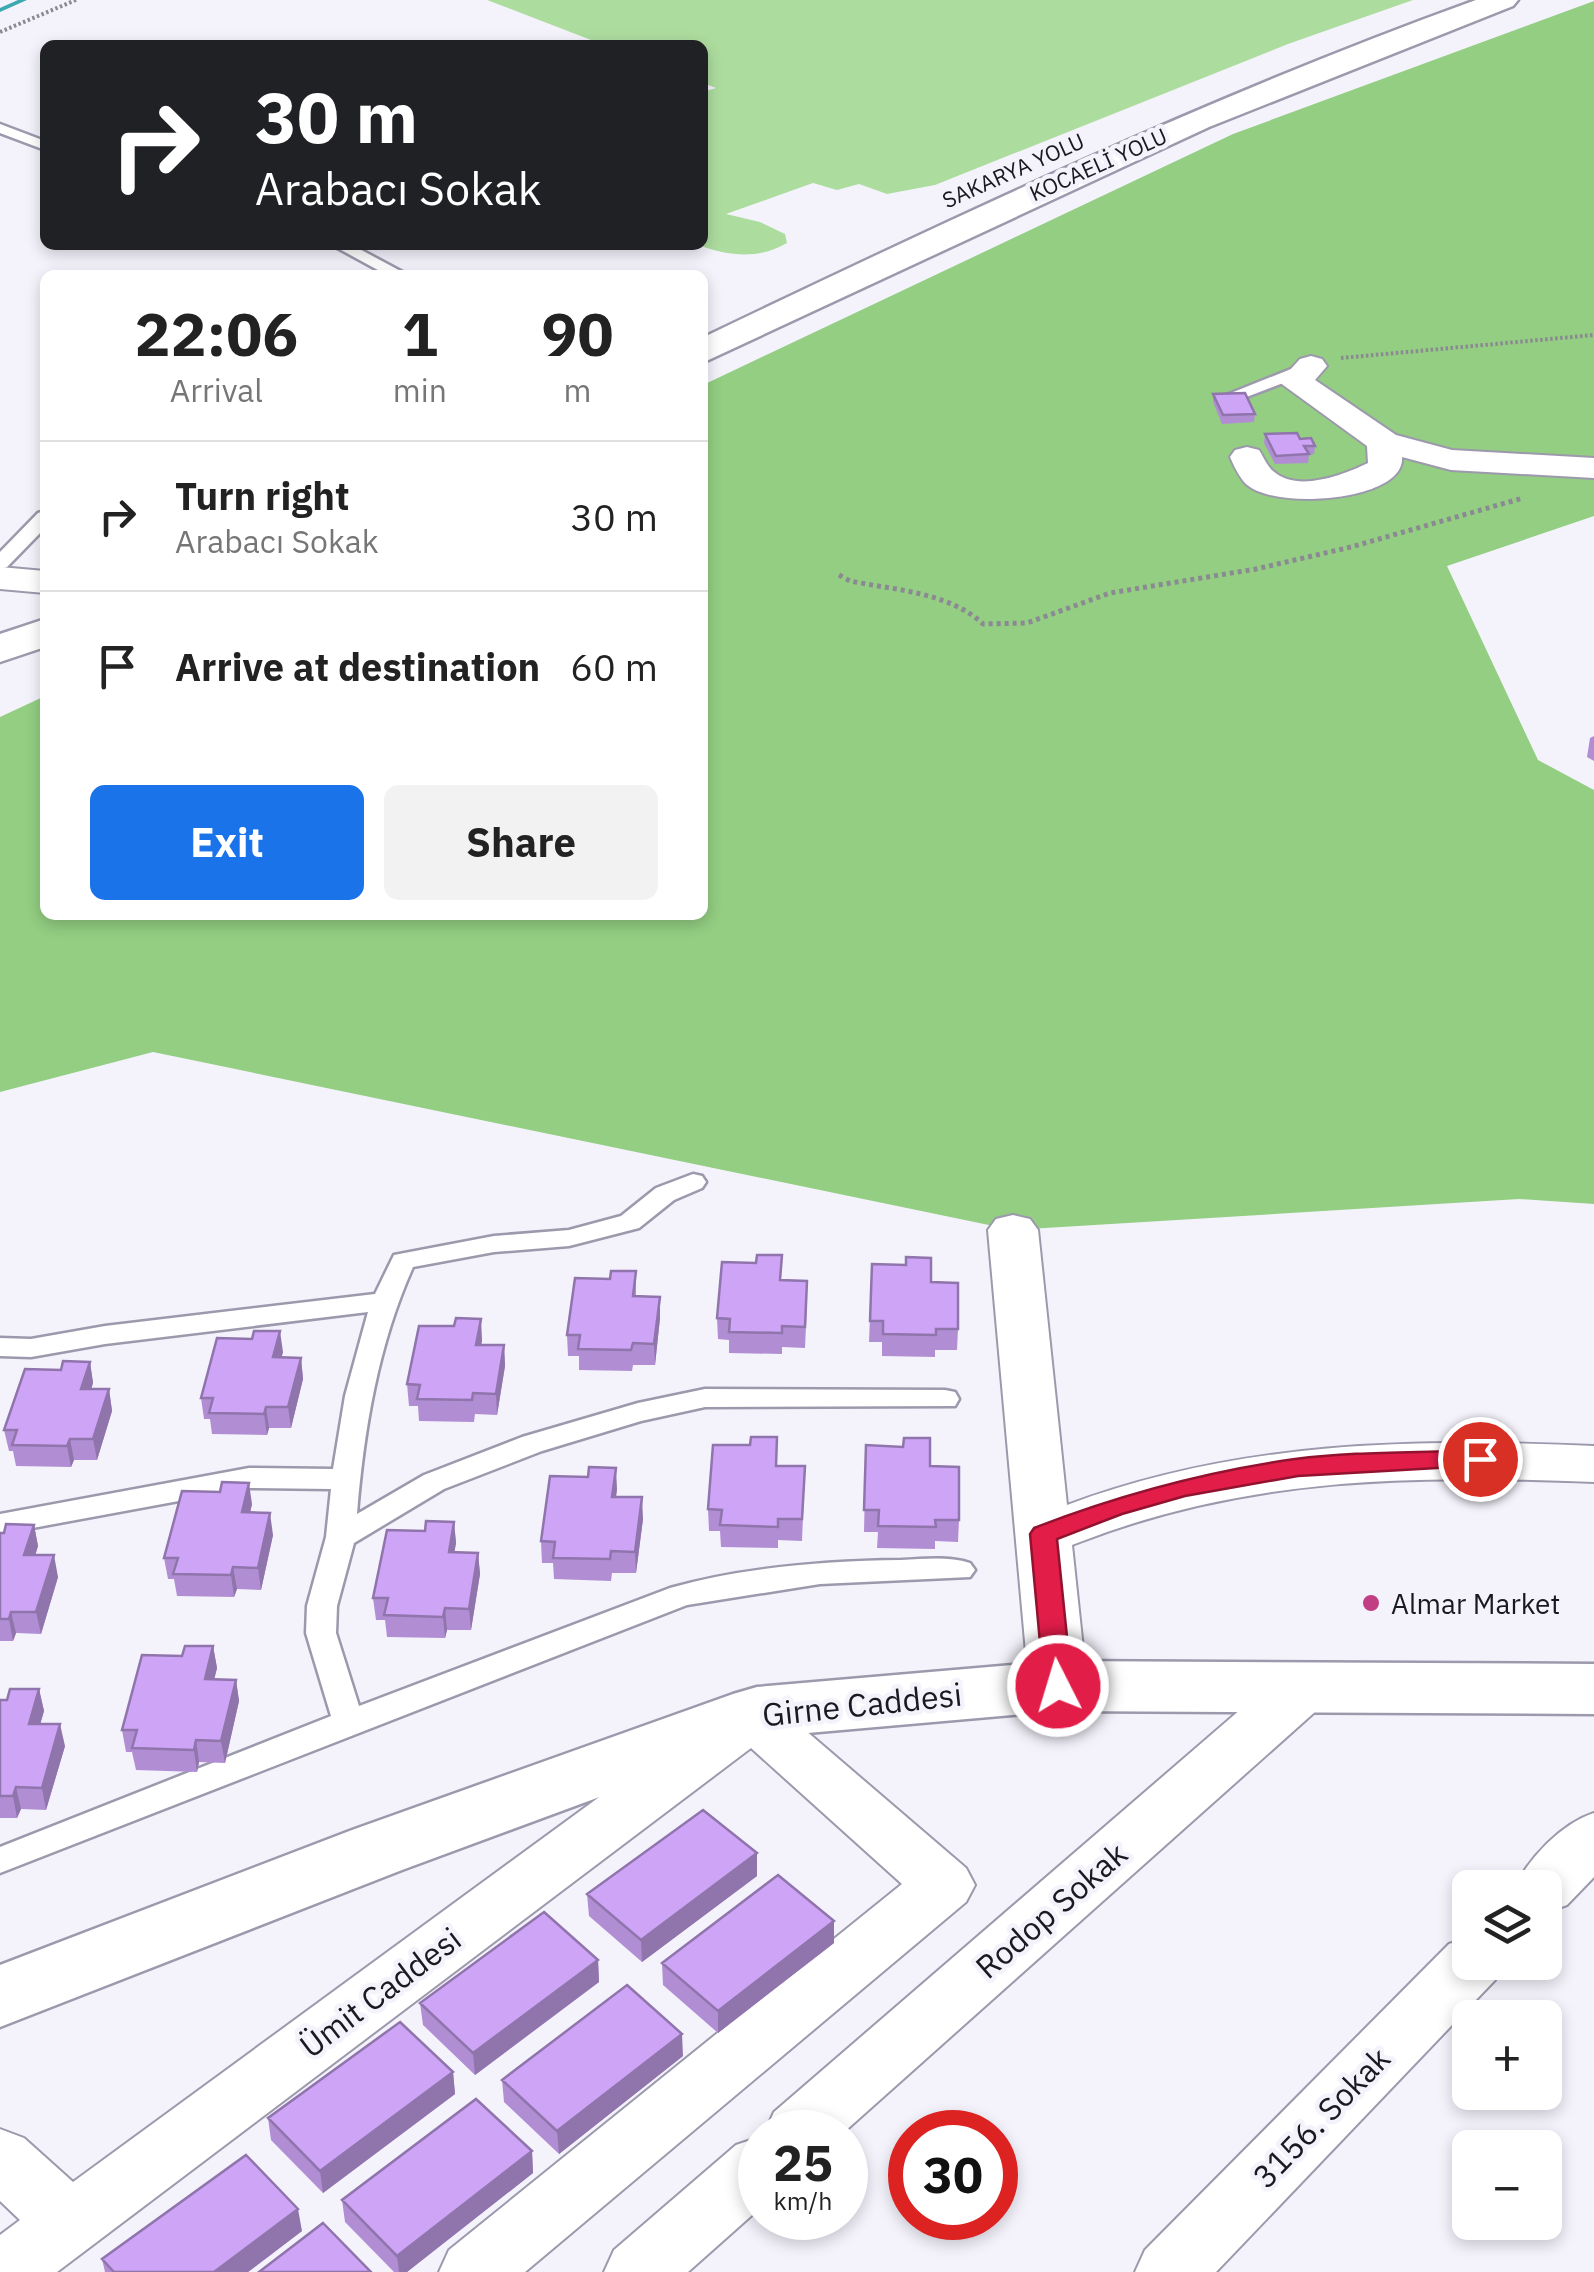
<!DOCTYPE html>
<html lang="en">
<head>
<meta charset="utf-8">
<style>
	:root { --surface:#fff; --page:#f2f2f2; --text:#222; --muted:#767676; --line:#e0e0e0; --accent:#1a73e8 }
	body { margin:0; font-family:"IBM Plex Sans",sans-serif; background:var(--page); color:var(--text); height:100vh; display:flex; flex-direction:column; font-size:38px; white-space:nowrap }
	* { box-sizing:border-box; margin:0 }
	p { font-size:32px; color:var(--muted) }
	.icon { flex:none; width:55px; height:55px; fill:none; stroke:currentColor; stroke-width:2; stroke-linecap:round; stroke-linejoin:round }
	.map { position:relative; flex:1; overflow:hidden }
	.details { position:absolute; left:40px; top:270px; width:668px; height:650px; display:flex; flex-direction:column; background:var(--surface); border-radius:15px; box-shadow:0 5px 15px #0003 }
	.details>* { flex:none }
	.hud { position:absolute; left:40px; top:40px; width:668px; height:210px; border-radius:15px; box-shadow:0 5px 15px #0003; background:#202124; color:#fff; overflow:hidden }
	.controls { position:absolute; left:1452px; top:1870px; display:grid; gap:20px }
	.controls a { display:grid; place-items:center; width:110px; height:110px; border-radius:15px; background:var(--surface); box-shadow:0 5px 15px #0003; font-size:50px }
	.speed { position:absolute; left:738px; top:2110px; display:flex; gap:20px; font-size:50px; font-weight:700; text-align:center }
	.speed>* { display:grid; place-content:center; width:130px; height:130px; border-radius:50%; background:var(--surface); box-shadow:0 5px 15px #0003; line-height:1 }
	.speed small { font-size:25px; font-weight:400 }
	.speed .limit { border:15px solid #d22; background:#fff; color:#111 }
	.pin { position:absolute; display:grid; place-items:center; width:85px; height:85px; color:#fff; margin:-42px; border:5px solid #fff; border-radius:50%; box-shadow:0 2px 10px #0007 }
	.me { position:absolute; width:110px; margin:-55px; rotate:355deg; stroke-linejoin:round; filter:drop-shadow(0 0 8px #0008) }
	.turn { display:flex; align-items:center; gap:35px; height:210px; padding:0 50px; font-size:45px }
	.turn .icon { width:130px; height:130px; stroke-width:2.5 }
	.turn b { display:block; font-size:70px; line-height:85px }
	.eta { display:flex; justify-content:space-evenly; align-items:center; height:170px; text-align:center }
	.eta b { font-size:60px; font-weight:700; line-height:70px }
	.action { display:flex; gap:20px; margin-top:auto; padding:20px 50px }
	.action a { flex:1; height:115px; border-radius:15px; background:var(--accent); color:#fff; font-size:40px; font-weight:700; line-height:115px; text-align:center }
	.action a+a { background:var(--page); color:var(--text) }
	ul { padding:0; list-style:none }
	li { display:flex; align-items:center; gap:30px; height:150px; padding:0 50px; border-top:2px solid var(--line) }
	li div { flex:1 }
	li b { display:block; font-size:38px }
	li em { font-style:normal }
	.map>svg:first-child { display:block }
	.green { fill:#addc9f }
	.forest { fill:#93ce82 }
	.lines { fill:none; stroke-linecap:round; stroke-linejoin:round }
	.stream { fill:#3ca8af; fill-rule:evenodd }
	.lane-casing { stroke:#9c99ac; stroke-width:5 }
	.street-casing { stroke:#9c99ac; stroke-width:4 }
	.secondary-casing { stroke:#9c99ac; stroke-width:5 }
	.highway-casing { stroke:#9c99ac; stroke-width:5 }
	.path-far1 { stroke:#8b8a92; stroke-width:4; stroke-dasharray:2.5 2.5; stroke-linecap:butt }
	.path { stroke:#8b8a92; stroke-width:5; stroke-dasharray:4 4; stroke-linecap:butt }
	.lane { fill:#fff; fill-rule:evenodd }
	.street { fill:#fff; fill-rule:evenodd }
	.secondary { fill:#fff; fill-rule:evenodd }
	.highway { fill:#fff; fill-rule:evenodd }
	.wall { fill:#b18ed4 }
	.shaded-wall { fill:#9074ac }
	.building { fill:#cea5f6; stroke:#9074ac; stroke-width:2.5 }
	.route { fill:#e11d48; stroke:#92132f; stroke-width:2.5 }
	.poi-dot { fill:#c13e85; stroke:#f4f3fc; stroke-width:4 }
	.labels { text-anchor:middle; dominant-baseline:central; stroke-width:9; stroke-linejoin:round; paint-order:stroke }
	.far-street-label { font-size:22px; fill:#1a1820; stroke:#f4f3fc }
	.poi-label { font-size:28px; fill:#1a1820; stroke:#f4f3fc; text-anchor:start }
	.near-street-label { font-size:32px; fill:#1a1820; stroke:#f4f3fc }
</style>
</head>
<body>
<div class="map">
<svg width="1594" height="2272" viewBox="0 0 1594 2272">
	<rect width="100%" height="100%" fill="#f4f3fc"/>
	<!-- green -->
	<path class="green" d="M 487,0 L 1413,0 L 1288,44 L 935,185 L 887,194 L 859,184 L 837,190 L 813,183 L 726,214 L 760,222 L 785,234 L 787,243 C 758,260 729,256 698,245 L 702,245 L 703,92 L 716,88 L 703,83 L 702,45 L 604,45 Z"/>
	<!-- forest -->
	<path class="forest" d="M 1594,1 L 1594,516 L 1447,566 L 1538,760 L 1594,790 L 1594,1204 L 1519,1199 L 1013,1230 L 153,1052 L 0,1092 L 0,717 L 45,696 L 45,915 L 702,915 L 703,385 L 1233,134 Z"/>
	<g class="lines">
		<!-- stream -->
		<path class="stream" d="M 18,0 L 27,0 L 0,12 L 0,8 Z"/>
		<!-- lane casing -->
		<g class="lane-casing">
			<path id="lane" d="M 0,124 L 45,141 L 45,150 L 0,133 Z
				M 332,245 L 352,245 L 408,275 L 387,275 Z
				M 1311,361 L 1320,366 L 1317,370 L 1236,401 L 1221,397 Z
				M 45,511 L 45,528 L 7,567 L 0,569 L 0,552 L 38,513 Z
				M 693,1174 L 702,1176 L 706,1182 L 702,1188 L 674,1200 L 639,1228 L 569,1246 L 494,1252 L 413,1267 C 378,1345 364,1429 357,1514 L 424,1475 L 522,1437 L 638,1403 L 705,1389 L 945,1390 L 955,1392 L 959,1399 L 955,1406 L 705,1407 L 641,1421 L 542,1451 L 444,1489 L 354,1543 L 337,1606 L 336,1633 L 359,1706 L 670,1588 C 744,1567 824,1561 901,1560 C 924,1559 949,1556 970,1563 L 975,1570 L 970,1577 L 820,1584 L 687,1605 L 0,1873 L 0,1847 L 331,1716 L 306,1633 L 307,1606 L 326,1537 L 331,1489 L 249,1488 L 0,1534 L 0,1514 L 249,1468 L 333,1469 L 345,1396 L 368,1312 L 105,1344 L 31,1357 L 0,1356 L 0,1338 L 31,1339 L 105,1326 L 375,1294 L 394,1255 L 494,1236 L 569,1230 L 621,1216 L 656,1188 Z"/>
		</g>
		<!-- street casing -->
		<g class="street-casing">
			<path id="street" d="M 1311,356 L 1322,359 L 1327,366 L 1315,380 L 1396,435 L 1452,450 L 1594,458 L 1594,478 L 1451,470 L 1402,457 C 1406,501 1275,511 1246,484 C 1239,477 1234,466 1230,457 L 1235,450 L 1247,447 L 1259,450 C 1263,456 1267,466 1273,471 C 1297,493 1343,475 1368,463 L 1367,446 L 1279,382 L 1300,359 Z
				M 0,567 L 45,571 L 45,593 L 0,589 Z
				M 1013,1215 L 1030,1219 L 1038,1230 L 1067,1505 C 1238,1441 1414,1438 1594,1446 L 1594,1482 C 1415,1475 1250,1476 1080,1542 L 1072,1545 L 1087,1686 L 1079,1701 L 1058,1708 L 1037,1701 L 1029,1686 L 988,1230 L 996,1219 Z
				M 1305,1665 L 1326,1672 L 1334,1687 L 1326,1702 L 844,2132 L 765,2132 L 774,2112 L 1284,1672 Z
				M 757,1690 L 778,1697 L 798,1724 L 966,1868 L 975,1885 L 966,1902 L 525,2272 L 439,2272 L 449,2250 L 902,1884 L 751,1748 L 57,2272 L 0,2272 L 0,2235 L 20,2220 L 0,2201 L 0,2129 L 24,2138 L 73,2182 L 736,1697 Z
				M 1594,1813 L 1594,1877 L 1567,1905 L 1545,1913 L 1545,1888 L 1514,1888 C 1530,1857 1561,1824 1594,1813 Z
				M 1470,1937 L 1470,1962 L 1504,1962 L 1495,1980 L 1216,2272 L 1135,2272 L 1145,2250 L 1449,1944 Z
				M 760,2137 L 760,2208 L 688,2272 L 604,2272 L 614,2250 L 736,2145 Z"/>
		</g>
		<!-- secondary casing -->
		<g class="secondary-casing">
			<path id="secondary" d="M 1058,1661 L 1594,1664 L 1594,1714 L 1058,1711 L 762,1737 L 402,1870 L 0,2027 L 0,1965 L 352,1830 L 733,1694 L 757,1687 Z"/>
		</g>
		<!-- highway casing -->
		<g class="highway-casing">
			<path id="highway" d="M 1476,0 L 1518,0 L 1513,6 L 1209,127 L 702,363 L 702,338 C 957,216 1210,96 1476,0 Z
				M 45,619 L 45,647 L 0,662 L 0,634 Z"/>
		</g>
		<!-- path-far1 -->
		<path class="path-far1" d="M 0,32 L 76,0
			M 1341,358 L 1594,335"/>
		<!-- path -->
		<path class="path" d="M 839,575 L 850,581 C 894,590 949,592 983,624 L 1027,623 L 1110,593 L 1256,569 L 1351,547 L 1523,498"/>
		<!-- lane -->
		<use href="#lane" class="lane"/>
		<!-- street -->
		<use href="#street" class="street"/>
		<!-- secondary -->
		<use href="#secondary" class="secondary"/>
		<!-- highway -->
		<use href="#highway" class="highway"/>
	</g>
	<!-- wall -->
	<path class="wall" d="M 1213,394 L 1255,414 L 1254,422 L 1222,424 L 1213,402 Z
		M 1265,434 L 1300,439 L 1315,446 L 1314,454 L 1309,455 L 1308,463 L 1275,464 L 1264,443 Z
		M 1594,736 L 1594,761 L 1587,757 L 1590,738 Z
		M 872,1264 L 931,1282 L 958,1329 L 957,1350 L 935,1350 L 935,1357 L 882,1356 L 882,1342 L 869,1342 Z
		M 636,1271 L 636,1296 L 660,1318 L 655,1365 L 633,1365 L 632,1371 L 579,1370 L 579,1356 L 568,1356 L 567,1335 L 610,1279 Z
		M 807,1302 L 805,1348 L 782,1347 L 782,1354 L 729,1353 L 729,1340 L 718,1339 L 717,1318 Z
		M 482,1340 L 481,1345 L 504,1345 L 505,1366 L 497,1415 L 475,1414 L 474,1422 L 419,1421 L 418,1406 L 409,1406 L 407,1384 Z
		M 283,1352 L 281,1358 L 301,1358 L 303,1379 L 291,1428 L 269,1428 L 267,1435 L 212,1434 L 210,1419 L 204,1419 L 201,1398 Z
		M 90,1362 L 93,1383 L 91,1389 L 109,1389 L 112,1411 L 97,1460 L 74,1460 L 71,1467 L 16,1466 L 13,1451 L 9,1451 L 4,1430 L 61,1370 Z
		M 866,1445 L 930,1466 L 959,1520 L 958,1542 L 935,1541 L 935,1549 L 877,1548 L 878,1532 L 864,1532 Z
		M 777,1466 L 805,1466 L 802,1541 L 778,1540 L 778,1548 L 721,1547 L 720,1531 L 709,1531 L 708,1509 Z
		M 617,1489 L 616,1497 L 643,1519 L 636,1573 L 612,1573 L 611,1581 L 554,1579 L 553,1563 L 542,1563 L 541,1541 Z
		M 252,1504 L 250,1513 L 273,1535 L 261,1590 L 237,1589 L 234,1597 L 177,1596 L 174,1579 L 168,1579 L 164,1558 Z
		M 454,1522 L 456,1543 L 454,1552 L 478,1553 L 480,1574 L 471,1630 L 447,1630 L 445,1638 L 387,1637 L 385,1620 L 376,1620 L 373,1598 L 425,1531 Z
		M 34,1525 L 38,1546 L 35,1555 L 58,1577 L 41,1634 L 16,1633 L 13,1641 L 0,1641 L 0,1533 Z
		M 213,1646 L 217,1668 L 214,1679 L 236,1680 L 239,1701 L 225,1763 L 199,1762 L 197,1772 L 136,1770 L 132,1752 L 126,1752 L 122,1730 L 182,1656 Z
		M 39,1689 L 44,1711 L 40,1724 L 65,1746 L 46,1810 L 21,1809 L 17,1818 L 0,1818 L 0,1700 L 7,1700 Z
		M 757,1876 L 642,1962 L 589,1916 L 587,1894 Z
		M 834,1921 L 834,1943 L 718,2033 L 663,1985 L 662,1963 Z
		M 598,1960 L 599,1982 L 475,2075 L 423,2025 L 420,2003 Z
		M 683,2056 L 559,2154 L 504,2102 L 502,2080 Z
		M 453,2072 L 455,2094 L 323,2193 L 271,2140 L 268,2118 Z
		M 532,2151 L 533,2173 L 407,2272 L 394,2272 L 345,2222 L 342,2200 Z
		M 302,2231 L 248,2272 L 105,2272 L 102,2259 Z"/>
	<!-- shaded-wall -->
	<path class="shaded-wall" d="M 660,1297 L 660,1318 L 655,1365 L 654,1344 Z
		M 481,1319 L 482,1340 L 478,1366 L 476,1345 Z
		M 280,1331 L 283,1352 L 276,1378 L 273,1357 Z
		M 504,1345 L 505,1366 L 497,1415 L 496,1394 Z
		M 301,1358 L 303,1379 L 291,1428 L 288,1407 Z
		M 90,1362 L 93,1383 L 85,1410 L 81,1389 Z
		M 109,1389 L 112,1411 L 97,1460 L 93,1439 Z
		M 266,1407 L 269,1428 L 267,1435 L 264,1414 Z
		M 70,1439 L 74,1460 L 71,1467 L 67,1446 Z
		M 616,1468 L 617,1489 L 613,1518 L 612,1497 Z
		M 249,1483 L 252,1504 L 245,1534 L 242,1512 Z
		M 642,1497 L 643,1519 L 636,1573 L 635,1552 Z
		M 270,1513 L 273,1535 L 261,1590 L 258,1568 Z
		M 454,1522 L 456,1543 L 451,1573 L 449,1552 Z
		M 34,1525 L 38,1546 L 29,1576 L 24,1555 Z
		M 478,1553 L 480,1574 L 471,1630 L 469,1609 Z
		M 54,1555 L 58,1577 L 41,1634 L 36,1612 Z
		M 233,1567 L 237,1589 L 234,1597 L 231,1575 Z
		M 445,1608 L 447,1630 L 445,1638 L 443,1617 Z
		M 11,1612 L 16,1633 L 13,1641 L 9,1619 Z
		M 213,1646 L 217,1668 L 209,1701 L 205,1679 Z
		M 236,1680 L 239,1701 L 225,1763 L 221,1741 Z
		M 39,1689 L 44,1711 L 34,1746 L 29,1724 Z
		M 60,1724 L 65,1746 L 46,1810 L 42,1788 Z
		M 196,1740 L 199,1762 L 197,1772 L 194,1750 Z
		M 16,1787 L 21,1809 L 17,1818 L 13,1796 Z
		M 757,1853 L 757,1876 L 642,1962 L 641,1940 Z
		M 834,1921 L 834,1943 L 718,2033 L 718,2011 Z
		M 598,1960 L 599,1982 L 475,2075 L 473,2053 Z
		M 682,2034 L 683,2056 L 559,2154 L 557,2131 Z
		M 453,2072 L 455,2094 L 323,2193 L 320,2171 Z
		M 532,2151 L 533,2173 L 407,2272 L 399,2272 L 397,2256 Z
		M 298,2209 L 302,2231 L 248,2272 L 214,2272 Z"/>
	<!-- building -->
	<path class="building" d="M 1245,393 L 1255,414 L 1223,415 L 1213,394 Z
		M 1297,433 L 1300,439 L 1311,438 L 1315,446 L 1304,446 L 1309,454 L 1276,456 L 1265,434 Z
		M 757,1255 L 782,1255 L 780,1280 L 807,1281 L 805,1327 L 782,1326 L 782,1333 L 729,1332 L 730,1319 L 717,1318 L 722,1262 L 756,1263 Z
		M 906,1257 L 931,1258 L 931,1282 L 958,1283 L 958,1329 L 936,1329 L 936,1335 L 883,1334 L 883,1321 L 870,1321 L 872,1264 L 906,1265 Z
		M 611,1271 L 636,1271 L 633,1296 L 660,1297 L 654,1344 L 633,1343 L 631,1350 L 578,1349 L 580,1335 L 567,1335 L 575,1278 L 610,1279 Z
		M 456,1318 L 481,1319 L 476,1345 L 504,1345 L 496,1394 L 473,1393 L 472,1400 L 417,1399 L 420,1385 L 407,1384 L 419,1326 L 454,1326 Z
		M 254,1331 L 280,1331 L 273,1357 L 301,1358 L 288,1407 L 266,1407 L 264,1414 L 209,1413 L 213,1398 L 201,1398 L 217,1338 L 252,1339 Z
		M 63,1361 L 90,1362 L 81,1389 L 109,1389 L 93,1439 L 70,1439 L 67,1446 L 12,1445 L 17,1430 L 4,1430 L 25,1369 L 61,1370 Z
		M 751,1437 L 777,1437 L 776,1466 L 805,1466 L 802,1519 L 778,1519 L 778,1527 L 720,1525 L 722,1510 L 708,1509 L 713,1445 L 750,1445 Z
		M 904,1438 L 930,1438 L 930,1466 L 959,1467 L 959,1520 L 935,1520 L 936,1527 L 878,1526 L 879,1510 L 864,1510 L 866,1445 L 903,1447 Z
		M 589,1467 L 616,1468 L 612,1497 L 642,1497 L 635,1552 L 611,1551 L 610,1559 L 553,1558 L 555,1542 L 541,1541 L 550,1476 L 588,1477 Z
		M 222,1482 L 249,1483 L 242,1512 L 270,1513 L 258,1568 L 233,1567 L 231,1575 L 173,1574 L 178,1558 L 164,1558 L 182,1491 L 220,1492 Z
		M 426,1521 L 454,1522 L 449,1552 L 478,1553 L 469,1609 L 445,1608 L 443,1617 L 384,1615 L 388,1598 L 373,1598 L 387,1530 L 425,1531 Z
		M 6,1524 L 34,1525 L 24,1555 L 54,1555 L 36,1612 L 11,1612 L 9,1619 L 0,1619 L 0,1533 L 4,1533 Z
		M 185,1646 L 213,1646 L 205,1679 L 236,1680 L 221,1741 L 196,1740 L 194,1750 L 132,1748 L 137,1730 L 122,1730 L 142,1655 L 182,1656 Z
		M 10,1689 L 39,1689 L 29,1724 L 60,1724 L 42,1788 L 16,1787 L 13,1796 L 0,1796 L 0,1700 L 7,1700 Z
		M 703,1810 L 757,1853 L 641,1940 L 587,1894 Z
		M 778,1875 L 834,1921 L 718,2011 L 662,1963 Z
		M 544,1912 L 598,1960 L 473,2053 L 420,2003 Z
		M 627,1985 L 682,2034 L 557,2131 L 502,2080 Z
		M 400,2022 L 453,2072 L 320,2171 L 268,2118 Z
		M 476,2099 L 532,2151 L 397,2256 L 342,2200 Z
		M 246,2155 L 298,2209 L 214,2272 L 114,2272 L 102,2259 Z
		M 323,2223 L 371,2272 L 259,2272 Z"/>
	<!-- route -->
	<path class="route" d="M 1480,1450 L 1489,1453 L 1493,1459 L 1489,1465 L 1298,1476 L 1185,1496 L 1122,1514 L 1057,1539 L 1072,1686 L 1068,1693 L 1058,1696 L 1048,1693 L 1044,1686 L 1030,1534 L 1034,1528 C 1119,1495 1204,1472 1295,1459 C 1355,1451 1419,1453 1480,1450 Z"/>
	<!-- markers -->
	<circle class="poi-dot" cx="1371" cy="1603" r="10"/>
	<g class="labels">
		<!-- far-street labels -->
		<g class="far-street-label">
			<text transform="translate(1098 164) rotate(-24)">KOCAELİ YOLU</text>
			<text transform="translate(1013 170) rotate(-24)">SAKARYA YOLU</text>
		</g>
		<!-- poi labels -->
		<g class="poi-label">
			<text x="1391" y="1603">Almar Market</text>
		</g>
		<!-- near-street labels -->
		<g class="near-street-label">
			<text transform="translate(862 1704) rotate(-6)">Girne Caddesi</text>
			<text transform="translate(1051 1910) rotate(-41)">Rodop Sokak</text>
			<text transform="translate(380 1992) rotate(-37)">Ümit Caddesi</text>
			<text transform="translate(1321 2117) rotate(-46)">3156. Sokak</text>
		</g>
	</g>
</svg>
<div class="controls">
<a><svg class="icon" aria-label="layers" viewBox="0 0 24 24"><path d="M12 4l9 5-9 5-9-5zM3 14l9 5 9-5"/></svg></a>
<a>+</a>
<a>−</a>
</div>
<div class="speed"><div>25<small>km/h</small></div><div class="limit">30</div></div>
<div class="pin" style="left:1480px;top:1459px;background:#d93025"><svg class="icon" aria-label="arrive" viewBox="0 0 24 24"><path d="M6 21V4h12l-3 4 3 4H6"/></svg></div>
<svg class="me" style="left:1058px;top:1686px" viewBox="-20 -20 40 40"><circle r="17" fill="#e11d48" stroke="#fff" stroke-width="3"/><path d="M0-11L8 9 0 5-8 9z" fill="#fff"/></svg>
<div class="hud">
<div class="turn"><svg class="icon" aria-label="right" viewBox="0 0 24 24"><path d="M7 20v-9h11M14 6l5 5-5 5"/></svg><div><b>30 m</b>Arabacı Sokak</div></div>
</div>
<section class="details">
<div class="eta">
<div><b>22:06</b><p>Arrival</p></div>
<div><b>1</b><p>min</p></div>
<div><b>90</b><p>m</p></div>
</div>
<ul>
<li><svg class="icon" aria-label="right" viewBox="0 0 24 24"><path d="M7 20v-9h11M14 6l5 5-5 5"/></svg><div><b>Turn right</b><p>Arabacı Sokak</p></div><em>30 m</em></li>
<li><svg class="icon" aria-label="arrive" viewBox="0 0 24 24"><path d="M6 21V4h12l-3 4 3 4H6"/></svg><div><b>Arrive at destination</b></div><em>60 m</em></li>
</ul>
<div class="action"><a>Exit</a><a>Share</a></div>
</section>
</div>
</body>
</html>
